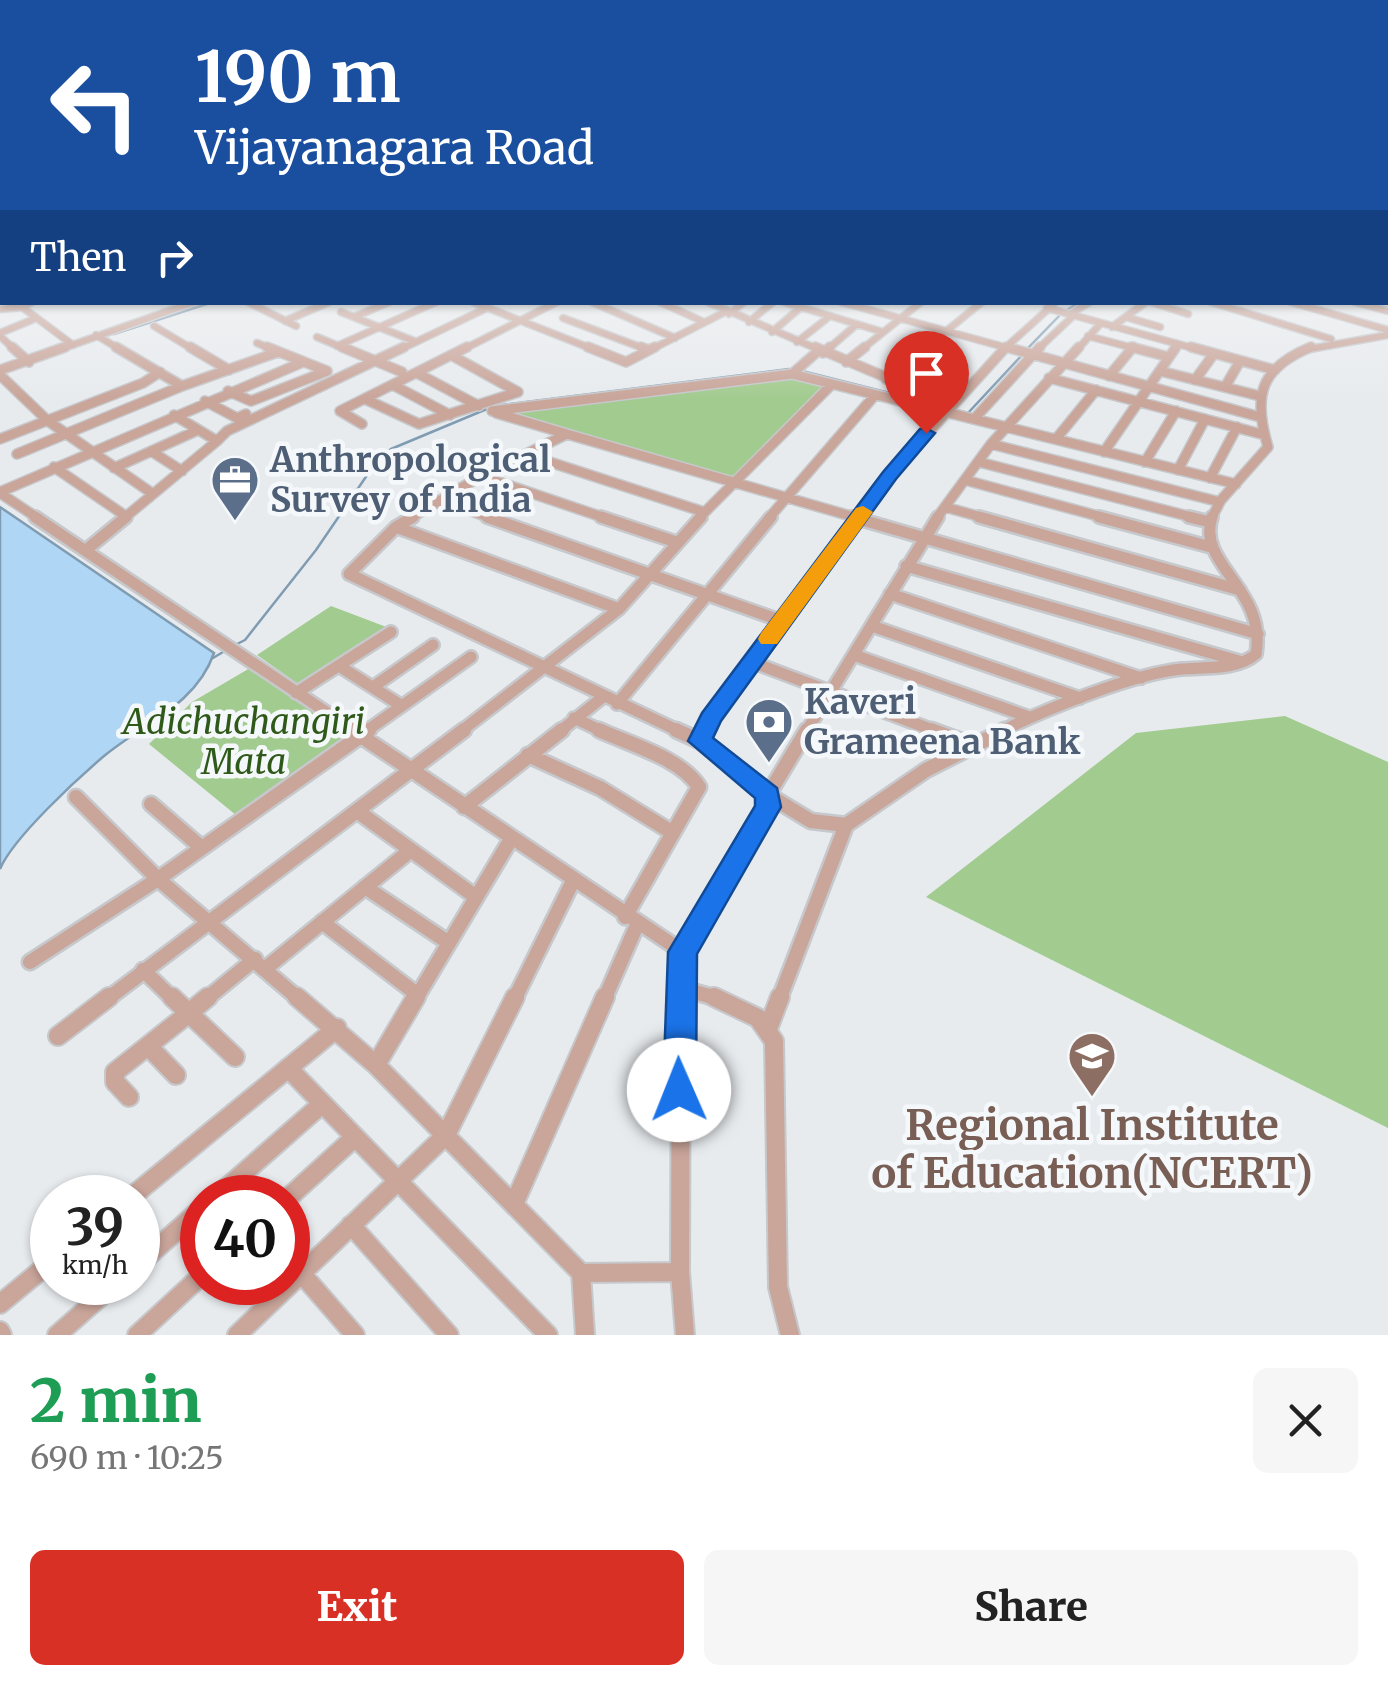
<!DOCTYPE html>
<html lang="en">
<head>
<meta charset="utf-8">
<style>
	:root { --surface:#fff; --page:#f6f6f6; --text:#222; --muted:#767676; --accent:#d93025 }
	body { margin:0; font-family:Merriweather,serif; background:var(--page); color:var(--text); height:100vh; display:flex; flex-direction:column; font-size:38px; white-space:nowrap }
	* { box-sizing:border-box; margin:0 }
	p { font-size:32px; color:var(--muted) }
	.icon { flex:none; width:55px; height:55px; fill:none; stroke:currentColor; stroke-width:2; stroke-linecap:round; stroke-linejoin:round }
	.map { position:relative; height:1335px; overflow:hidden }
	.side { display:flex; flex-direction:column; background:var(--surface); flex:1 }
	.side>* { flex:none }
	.banner { position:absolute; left:0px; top:0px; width:1390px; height:305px; box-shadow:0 2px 8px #0004; background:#1a4fa0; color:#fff; overflow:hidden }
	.speed { position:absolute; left:30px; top:1175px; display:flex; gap:20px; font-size:50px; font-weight:700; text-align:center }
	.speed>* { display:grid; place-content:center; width:130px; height:130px; border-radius:50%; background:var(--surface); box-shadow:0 2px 8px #0004; line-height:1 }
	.speed small { font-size:25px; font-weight:400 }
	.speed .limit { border:15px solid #d22; background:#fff; color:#111 }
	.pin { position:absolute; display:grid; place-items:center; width:85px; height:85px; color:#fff; margin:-102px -42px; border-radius:50% 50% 50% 0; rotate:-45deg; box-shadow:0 0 10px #0007 }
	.pin .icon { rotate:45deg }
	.me { position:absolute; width:110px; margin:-55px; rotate:359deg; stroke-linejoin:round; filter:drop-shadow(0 0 8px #0008) }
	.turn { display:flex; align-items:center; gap:35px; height:210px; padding:0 30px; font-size:45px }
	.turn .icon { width:130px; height:130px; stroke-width:2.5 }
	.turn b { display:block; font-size:70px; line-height:85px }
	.then { display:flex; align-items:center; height:95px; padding:0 30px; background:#0003; gap:20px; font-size:38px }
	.round { display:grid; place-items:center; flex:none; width:105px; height:105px; border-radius:15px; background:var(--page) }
	.summary { display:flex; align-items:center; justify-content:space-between; height:170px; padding:0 30px }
	h1 { font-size:60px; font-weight:800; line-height:75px; color:#1e9e55 }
	.cta { display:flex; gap:20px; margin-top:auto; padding:20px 30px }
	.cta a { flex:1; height:115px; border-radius:15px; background:var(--accent); color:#fff; font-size:40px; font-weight:800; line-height:115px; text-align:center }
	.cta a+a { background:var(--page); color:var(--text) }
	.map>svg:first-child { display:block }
	.green { fill:#a2cb8f }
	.water { fill:#afd6f5; stroke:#809cb2; stroke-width:2.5 }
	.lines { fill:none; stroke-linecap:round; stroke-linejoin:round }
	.stream { stroke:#809cb2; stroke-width:2.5 }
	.minor-far4-casing { stroke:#c6c8cb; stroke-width:9 }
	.minor-far3-casing { stroke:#c6c8cb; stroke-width:12 }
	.minor-far2-casing { stroke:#c6c8cb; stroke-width:16 }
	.minor-far1-casing { stroke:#c6c8cb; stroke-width:19 }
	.minor-casing { stroke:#c6c8cb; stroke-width:22 }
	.highway-casing { stroke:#c6c8cb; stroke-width:5 }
	.minor-far4 { stroke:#c9a59a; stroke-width:6 }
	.minor-far3 { stroke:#c9a59a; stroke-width:9 }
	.minor-far2 { stroke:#c9a59a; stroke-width:11 }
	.minor-far1 { stroke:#c9a59a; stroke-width:14 }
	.minor { stroke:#c9a59a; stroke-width:18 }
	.highway { fill:#9a523e; fill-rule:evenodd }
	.route { fill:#1a73e8; stroke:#114b97; stroke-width:2.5 }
	.slow { fill:#f59e0b }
	.labels { text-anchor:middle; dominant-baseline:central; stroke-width:9; stroke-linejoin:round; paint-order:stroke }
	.service-label { font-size:35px; font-weight:bold; fill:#4e5e75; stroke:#f5f8fb; text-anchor:start }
	.park-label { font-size:35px; font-style:italic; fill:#2f5918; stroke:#f5f8fb }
	.near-education-label { font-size:42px; font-weight:bold; fill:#785e54; stroke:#f5f8fb }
</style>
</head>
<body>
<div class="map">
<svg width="1388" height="1335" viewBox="0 0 1388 1335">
	<rect width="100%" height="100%" fill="#e8ebee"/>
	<!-- green -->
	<path class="green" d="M 793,376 L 828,385 L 731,478 L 513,412 Z
		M 331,606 L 389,628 L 301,686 L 257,655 Z
		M 250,668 L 356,733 L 242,820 L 149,744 L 192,702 Z
		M 1285,716 L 1388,762 L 1388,1128 L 926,897 L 1136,733 Z"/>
	<!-- water -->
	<path class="water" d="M 0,507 L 214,653 C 196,705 144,723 104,756 C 77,779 13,838 0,869 Z"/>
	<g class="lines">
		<!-- stream -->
		<path class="stream" d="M 1067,310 L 1079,302
			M 114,334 L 213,302
			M 1028,348 L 1061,314
			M 802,371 L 945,407
			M 952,409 L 968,413 L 1023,354
			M 235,645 L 245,640 L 316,550 L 374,465 L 391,449 L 494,406 L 789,369
			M 213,658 L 228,649"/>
		<!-- minor-far4 casing -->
		<g class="minor-far4-casing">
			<path id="minor-far4" d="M 32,302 L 22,307 L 73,345
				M 248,302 L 296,326
				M 473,302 L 595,350
				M 592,302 L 675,338
				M 660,302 L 704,322
				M 708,302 L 820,350
				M 784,302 L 883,332
				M 841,302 L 1015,350
				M 1151,302 L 1188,314
				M 1211,302 L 1331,339
				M 1291,302 L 1388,330
				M 1355,302 L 1388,311
				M 1047,308 L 1200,350
				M 0,309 L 22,307
				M 341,312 L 414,341
				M 729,314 L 744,302
				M 1069,315 L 1090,302
				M 354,317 L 389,302
				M 1126,317 L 1160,327
				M 563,318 L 648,350
				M 285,321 L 329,302
				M 749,322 L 773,302
				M 154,326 L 194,350
				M 1112,327 L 1146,302
				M 772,332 L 801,307
				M 0,333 L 34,319
				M 96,335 L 121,350
				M 0,336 L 15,350
				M 1088,336 L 1141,350
				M 317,337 L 348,350
				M 797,342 L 830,316
				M 257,343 L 274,350
				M 337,346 L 436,302
				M 58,350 L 194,302
				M 399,350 L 487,308
				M 462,350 L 557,302
				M 650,350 L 725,312
				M 827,350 L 857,324
				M 861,350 L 921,302
				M 923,350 L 982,302
				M 1003,350 L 1056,302
				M 1037,350 L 1073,316
				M 1077,350 L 1100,324
				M 1131,350 L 1134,346
				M 1174,350 L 1177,346
				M 1304,350 L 1388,335"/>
		</g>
		<!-- minor-far3 casing -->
		<g class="minor-far3-casing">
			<path id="minor-far3" d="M 12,347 L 29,362
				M 190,347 L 229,370
				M 267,347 L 327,371
				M 342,347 L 402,372
				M 588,347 L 626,362 L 655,347
				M 641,347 L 649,350
				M 815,347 L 951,405
				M 1006,347 L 1260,417
				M 1131,347 L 1169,357
				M 1191,347 L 1275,370
				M 823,353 L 830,347
				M 846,362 L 865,347
				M 0,370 L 65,347
				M 1160,371 L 1260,396
				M 417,373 L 479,406
				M 792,374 L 818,351
				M 0,375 L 48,421 L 153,494
				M 1109,376 L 1133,347
				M 1049,378 L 1265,435
				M 886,379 L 926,347
				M 1195,380 L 1213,355
				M 393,385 L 450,415
				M 182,386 L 278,352
				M 1225,387 L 1240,361
				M 228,391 L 251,401 L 327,371
				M 365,399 L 419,424 L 518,392 L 451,355
				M 205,401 L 237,418 L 246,414
				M 492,411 L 792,374 L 1236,484
				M 496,413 L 567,434
				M 974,419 L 1040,347
				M 362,424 L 340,411 L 467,347
				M 0,439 L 143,383 L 160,372
				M 1056,439 L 1096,390
				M 217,441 L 227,431 L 404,347
				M 991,444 L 1220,502
				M 151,451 L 182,471
				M 1104,452 L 1176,347
				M 17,454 L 182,386 L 116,347
				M 528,455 L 704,512
				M 979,462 L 1199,519
				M 1145,462 L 1176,411
				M 54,467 L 127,517
				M 114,468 L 198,430
				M 1178,470 L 1205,419
				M 481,476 L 608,519
				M 1210,478 L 1237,427
				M 965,480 L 1109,519
				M 0,492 L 303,362
				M 0,493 L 39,519
				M 440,500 L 494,519
				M 945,507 L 988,519
				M 123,519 L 217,441 L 174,415
				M 409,519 L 481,476 L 567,434 L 861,519
				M 698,519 L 832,384
				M 768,519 L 875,395
				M 857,519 L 890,475 L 1006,347
				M 936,519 L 991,444 L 1079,347
				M 1211,519 L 1221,500 L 1268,447 C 1253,397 1259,368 1311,347"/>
		</g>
		<!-- minor-far2 casing -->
		<g class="minor-far2-casing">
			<path id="minor-far2" d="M 35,517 L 356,732
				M 413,517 L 396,527 L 349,574 L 681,732
				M 487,517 L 782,621
				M 601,517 L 676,542
				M 852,517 L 1258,634
				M 979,517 L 1240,590
				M 1099,517 L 1211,547
				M 1189,517 L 1210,522
				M 396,527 L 619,609
				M 86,550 L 126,517
				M 906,566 L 1239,661
				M 890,594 L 1141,678
				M 872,626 L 1080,698
				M 854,655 L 1029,717
				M 752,662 L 938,732
				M 339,666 L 402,706
				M 373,687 L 433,645
				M 296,693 L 391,632
				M 617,704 L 771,517
				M 574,718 L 604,732
				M 365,732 L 471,657
				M 460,732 L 619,609 L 701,517
				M 559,732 L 603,697
				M 704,732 L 710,718 L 859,517
				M 806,732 L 938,517
				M 1000,732 C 1043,710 1136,673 1182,669 C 1206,667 1238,670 1256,654 C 1267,588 1196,565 1212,517"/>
		</g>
		<!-- minor-far1 casing -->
		<g class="minor-far1-casing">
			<path id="minor-far1" d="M 352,730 L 683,952
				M 599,730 C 629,744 681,758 699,787 L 625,917
				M 676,730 L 700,741
				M 807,730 L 768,795 L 811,821 L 846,825 L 926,770 L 1005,730
				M 931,730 L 972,745
				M 528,755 L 600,788 L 673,833
				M 76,797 L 158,879 L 300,1000
				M 151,804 L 202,848
				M 464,807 L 562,730
				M 357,811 L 476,897
				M 365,887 L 449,943
				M 322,922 L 418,995
				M 30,962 L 158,879 L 369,730
				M 266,968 L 411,850
				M 143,970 L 174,1000
				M 681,988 L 723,1000
				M 106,1000 L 464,730
				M 205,1000 L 255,959
				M 415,1000 L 511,839
				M 514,1000 L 573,881
				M 604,1000 L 637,925
				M 681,1000 L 683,952 L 762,818 L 768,795 L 700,741 L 705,730
				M 779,1000 L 846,825"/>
		</g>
		<!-- minor casing -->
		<g class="minor-casing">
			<path id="minor" d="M 172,997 L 235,1057
				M 297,997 L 376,1065 L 581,1273 L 680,1272
				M 681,997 L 680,1272 L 685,1335
				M 714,997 L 758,1018 L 774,1041 L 778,1287 L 790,1335
				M 196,1007 L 208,997
				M 769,1026 L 780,997
				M 58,1036 L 109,997
				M 148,1046 L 176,1075
				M 376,1065 L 416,997
				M 288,1068 L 548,1335
				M 129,1097 L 115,1082 L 115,1072 L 188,1014
				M 130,1198 L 337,1028
				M 215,1198 L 322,1104
				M 288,1198 L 354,1138
				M 514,1204 L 605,997
				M 351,1225 L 449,1335
				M 138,1265 L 202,1208
				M 301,1273 L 355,1335
				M 581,1273 L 585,1335
				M 0,1304 L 52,1261
				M 0,1331 L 2,1335
				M 57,1335 L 117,1282
				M 137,1335 L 202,1275
				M 237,1335 L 446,1135 L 515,997"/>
		</g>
		<!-- highway casing -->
		<g class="highway-casing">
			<path id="highway" d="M 0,229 L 2,229 L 2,235 L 0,236 Z"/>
		</g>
		<!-- minor-far4 -->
		<use href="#minor-far4" class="minor-far4"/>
		<!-- minor-far3 -->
		<use href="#minor-far3" class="minor-far3"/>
		<!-- minor-far2 -->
		<use href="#minor-far2" class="minor-far2"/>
		<!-- minor-far1 -->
		<use href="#minor-far1" class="minor-far1"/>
		<!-- minor -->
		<use href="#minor" class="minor"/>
		<!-- highway -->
		<use href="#highway" class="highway"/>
	</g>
	<!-- sky -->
	<linearGradient id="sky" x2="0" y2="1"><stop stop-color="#91c2ed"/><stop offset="0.54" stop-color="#f5f6f7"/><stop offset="1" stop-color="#f5f6f7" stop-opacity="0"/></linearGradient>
	<rect width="1388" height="400" fill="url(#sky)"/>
	<!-- route -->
	<path class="route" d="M 926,428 L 935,433 L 896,479 L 721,721 L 713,738 L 777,788 L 781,807 L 697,954 L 696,1090 L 691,1101 L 679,1105 L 668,1101 L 663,1090 L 668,952 L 755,806 L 755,798 L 688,741 L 702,713 L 883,472 L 920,429 Z"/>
	<!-- slow -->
	<path class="slow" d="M 863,506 L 873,512 L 777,644 L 761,644 L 758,639 L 761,633 L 856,508 Z"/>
	<!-- icons -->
	<defs>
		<g id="office-pin" transform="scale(2.5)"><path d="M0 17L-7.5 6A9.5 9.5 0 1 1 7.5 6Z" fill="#5c6f8a" stroke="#f5f8fb"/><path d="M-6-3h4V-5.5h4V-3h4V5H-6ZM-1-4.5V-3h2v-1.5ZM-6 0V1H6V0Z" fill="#fff"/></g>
		<g id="bank-pin" transform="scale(2.5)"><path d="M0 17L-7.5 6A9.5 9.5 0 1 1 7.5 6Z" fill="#5c6f8a" stroke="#f5f8fb"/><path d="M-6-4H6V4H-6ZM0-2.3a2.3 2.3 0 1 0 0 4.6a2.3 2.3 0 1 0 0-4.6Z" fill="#fff"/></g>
		<g id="university-pin" transform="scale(2.5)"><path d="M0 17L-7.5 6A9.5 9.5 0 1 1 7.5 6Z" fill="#8d6e63" stroke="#f5f8fb"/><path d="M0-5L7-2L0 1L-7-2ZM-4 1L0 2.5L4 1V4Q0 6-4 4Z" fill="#fff"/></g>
	</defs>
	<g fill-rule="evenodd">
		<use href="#office-pin" x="235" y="480"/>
		<use href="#bank-pin" x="769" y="722"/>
		<use href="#university-pin" x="1092" y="1056"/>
	</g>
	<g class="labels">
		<!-- service labels -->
		<g class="service-label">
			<text x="270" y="460">Anthropological<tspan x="270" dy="40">Survey of India</tspan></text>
			<text x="804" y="702">Kaveri<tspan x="804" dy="40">Grameena Bank</tspan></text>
		</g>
		<!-- park labels -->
		<g class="park-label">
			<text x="244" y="722">Adichuchangiri<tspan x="244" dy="40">Mata</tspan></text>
		</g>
		<!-- near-education labels -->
		<g class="near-education-label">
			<text x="1092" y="1125">Regional Institute<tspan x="1092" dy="48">of Education(NCERT)</tspan></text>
		</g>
	</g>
</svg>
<div class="speed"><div>39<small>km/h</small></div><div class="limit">40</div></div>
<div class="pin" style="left:926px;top:433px;background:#d93025"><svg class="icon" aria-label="arrive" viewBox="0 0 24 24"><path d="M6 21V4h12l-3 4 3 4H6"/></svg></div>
<svg class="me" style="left:679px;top:1090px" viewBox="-20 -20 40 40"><circle r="19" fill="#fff"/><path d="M0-13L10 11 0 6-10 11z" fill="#1a73e8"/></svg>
<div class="banner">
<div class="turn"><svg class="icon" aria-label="left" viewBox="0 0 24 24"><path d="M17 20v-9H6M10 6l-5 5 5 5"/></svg><div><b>190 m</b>Vijayanagara Road</div></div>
<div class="then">Then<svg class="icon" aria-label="right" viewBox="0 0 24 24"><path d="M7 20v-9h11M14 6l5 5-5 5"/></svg></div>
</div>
</div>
<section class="side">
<div class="summary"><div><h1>2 min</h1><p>690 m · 10:25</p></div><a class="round"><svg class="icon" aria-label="close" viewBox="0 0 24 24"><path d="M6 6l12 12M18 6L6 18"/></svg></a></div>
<div class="cta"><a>Exit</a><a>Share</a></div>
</section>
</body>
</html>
